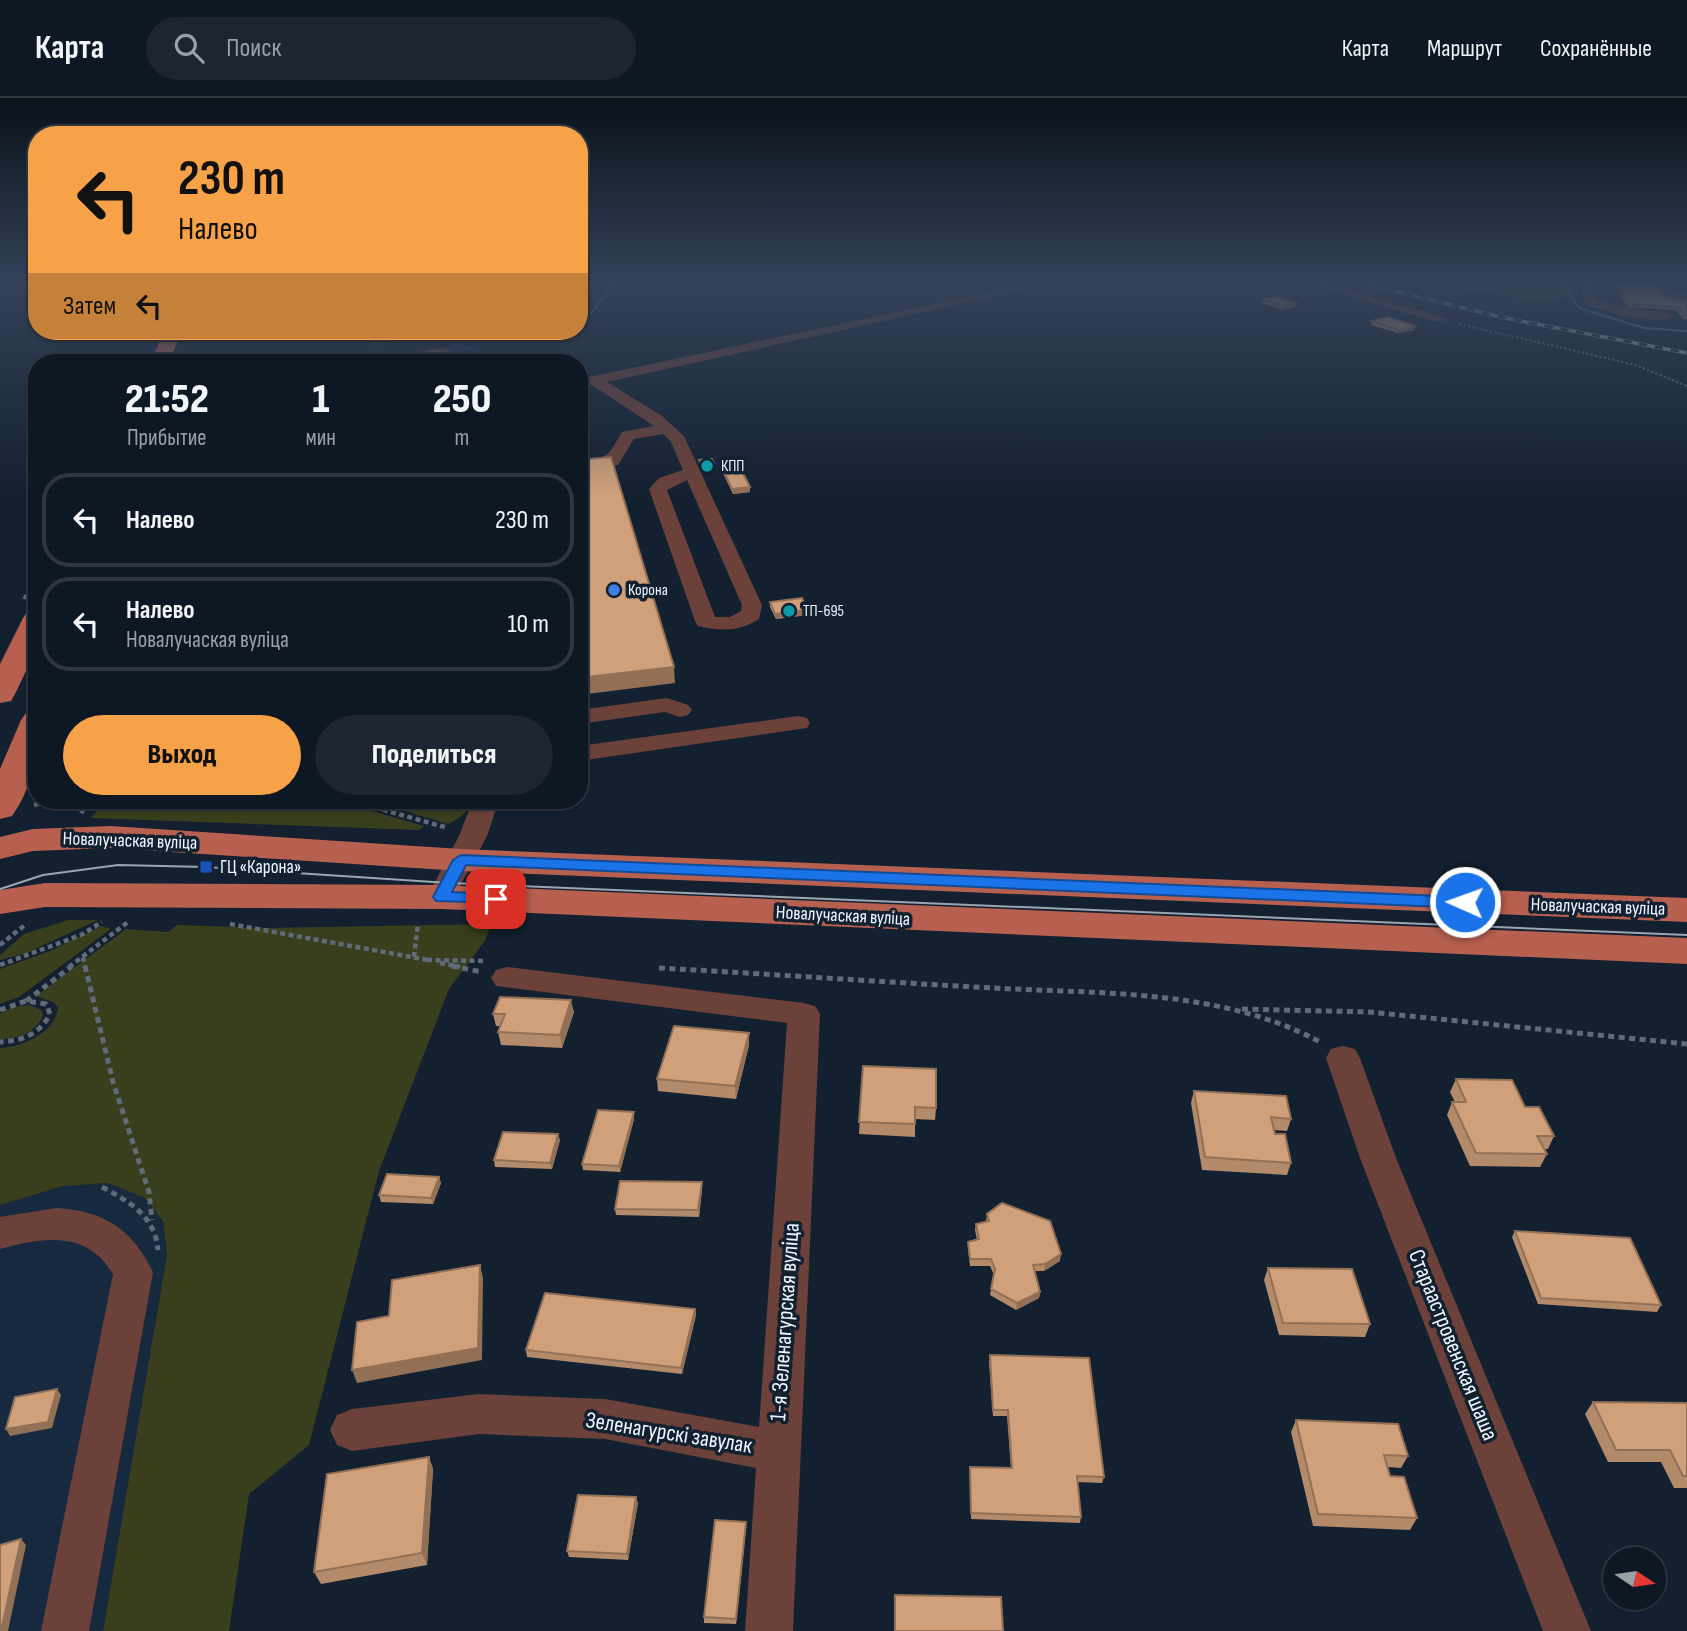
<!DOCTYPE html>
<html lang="ru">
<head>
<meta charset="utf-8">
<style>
	:root { --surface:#0e1824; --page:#1c2531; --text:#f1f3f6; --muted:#9ba0a6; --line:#2e3741; --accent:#f7a149 }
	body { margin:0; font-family:"Sofia Sans Condensed",sans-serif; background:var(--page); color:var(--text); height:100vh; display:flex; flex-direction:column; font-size:26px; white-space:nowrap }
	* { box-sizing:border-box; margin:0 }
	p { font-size:23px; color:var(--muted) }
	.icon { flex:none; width:38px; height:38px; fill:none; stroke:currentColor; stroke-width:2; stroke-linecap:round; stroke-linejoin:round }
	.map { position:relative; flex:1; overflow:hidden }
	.side { position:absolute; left:28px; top:256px; width:560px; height:455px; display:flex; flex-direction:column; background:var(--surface); border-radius:28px; box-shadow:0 2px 5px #0004,0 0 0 2px var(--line) }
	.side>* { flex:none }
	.banner { position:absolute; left:28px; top:28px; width:560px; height:214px; border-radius:28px; box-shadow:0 2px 5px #0004,0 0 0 2px var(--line); background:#f7a149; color:#111; overflow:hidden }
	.needle { width:46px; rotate:103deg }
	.fabs { position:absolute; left:1603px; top:1449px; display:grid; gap:14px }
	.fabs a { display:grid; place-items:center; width:63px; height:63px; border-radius:50%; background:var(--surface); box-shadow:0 2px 5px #0004,0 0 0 2px var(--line); font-size:35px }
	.pin { position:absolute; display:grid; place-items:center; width:60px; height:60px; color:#fff; margin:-30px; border-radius:14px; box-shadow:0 4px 10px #0006 }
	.me { position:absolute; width:77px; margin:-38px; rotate:272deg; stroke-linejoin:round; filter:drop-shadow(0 0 5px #0008) }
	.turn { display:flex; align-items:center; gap:24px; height:147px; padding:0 35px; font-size:32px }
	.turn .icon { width:91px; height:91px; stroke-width:2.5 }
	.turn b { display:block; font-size:49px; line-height:60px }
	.then { display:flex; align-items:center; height:66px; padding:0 35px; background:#0003; gap:14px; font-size:26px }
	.eta { display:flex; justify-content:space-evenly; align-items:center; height:119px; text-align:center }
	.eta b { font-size:42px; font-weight:800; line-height:49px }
	.primary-button { display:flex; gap:14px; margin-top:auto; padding:14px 35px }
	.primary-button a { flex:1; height:80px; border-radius:42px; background:var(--accent); color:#111; font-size:28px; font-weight:800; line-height:80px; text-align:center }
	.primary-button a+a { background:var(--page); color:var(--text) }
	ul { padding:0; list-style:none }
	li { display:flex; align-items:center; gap:21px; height:94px; margin:0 14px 10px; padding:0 21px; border:4px solid var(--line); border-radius:28px }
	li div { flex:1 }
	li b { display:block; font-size:26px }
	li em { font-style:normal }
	header { display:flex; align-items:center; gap:42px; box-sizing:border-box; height:98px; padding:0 35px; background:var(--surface); border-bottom:2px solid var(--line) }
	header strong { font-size:33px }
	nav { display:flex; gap:38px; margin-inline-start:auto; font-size:24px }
	.search { width:490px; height:63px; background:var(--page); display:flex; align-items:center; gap:18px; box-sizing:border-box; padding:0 24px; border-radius:38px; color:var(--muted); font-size:26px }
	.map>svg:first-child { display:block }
	.built { fill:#17293f }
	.green { fill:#393f1d }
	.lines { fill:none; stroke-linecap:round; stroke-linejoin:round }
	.stream { fill:#587e8d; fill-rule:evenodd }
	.path-far3 { stroke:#5f6b78; stroke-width:2; stroke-dasharray:2.5 2; stroke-linecap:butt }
	.path-far2 { stroke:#5f6b78; stroke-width:3.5; stroke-dasharray:4.5 2.5; stroke-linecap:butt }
	.path-far1 { stroke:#5f6b78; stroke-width:4.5; stroke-dasharray:5 3.5; stroke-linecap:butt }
	.path { stroke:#5f6b78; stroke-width:5; stroke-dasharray:6 4.5; stroke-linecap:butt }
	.minor { fill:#6b4139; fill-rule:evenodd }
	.major { fill:#b76050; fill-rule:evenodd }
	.tram { stroke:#9ba6b1; stroke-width:2 }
	.rail-casing { stroke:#9ba6b1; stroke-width:3.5 }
	.rail { stroke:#122030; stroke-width:2.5; stroke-dasharray:8; stroke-linecap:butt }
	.wall { fill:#b38a6a }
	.shaded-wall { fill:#927056 }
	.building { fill:#d0a07b; stroke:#927056; stroke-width:2 }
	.route { fill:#1a73e8; stroke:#114b97; stroke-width:2 }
	.culture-dot { fill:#0f9aa8; stroke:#122030; stroke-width:2.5 }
	.shop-dot { fill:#3f7fe0; stroke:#122030; stroke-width:2.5 }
	.transit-dot { fill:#1a4fb4; stroke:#122030; stroke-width:2.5 }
	.labels { text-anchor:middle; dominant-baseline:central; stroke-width:7; stroke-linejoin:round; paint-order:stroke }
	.far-poi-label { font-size:16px; fill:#eef6ff; stroke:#122030; text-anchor:start }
	.street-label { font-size:19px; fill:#eef6ff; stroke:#122030 }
	.poi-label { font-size:19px; fill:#eef6ff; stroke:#122030; text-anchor:start }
	.near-street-label { font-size:23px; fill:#eef6ff; stroke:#122030 }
</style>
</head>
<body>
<header>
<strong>Карта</strong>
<div class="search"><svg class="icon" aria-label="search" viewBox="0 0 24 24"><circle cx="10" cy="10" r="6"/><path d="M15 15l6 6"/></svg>Поиск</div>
<nav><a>Карта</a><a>Маршрут</a><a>Сохранённые</a></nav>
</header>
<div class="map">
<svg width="1687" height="1533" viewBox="0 0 1687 1533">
	<rect width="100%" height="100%" fill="#122030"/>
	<!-- built -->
	<path class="built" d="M 463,245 L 494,264 L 366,264 Z
		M 108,1085 L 145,1100 L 163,1123 L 167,1157 L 103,1533 L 0,1533 L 0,1107 L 63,1088 Z"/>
	<!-- green -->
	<path class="green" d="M 1420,184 L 1572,184 L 1579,195 L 1576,199 L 1518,205 L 1513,203 L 1514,198 L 1507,196 L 1459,193 Z
		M 375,233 L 419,233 L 420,234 L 413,240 L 375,247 L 368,238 Z
		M 106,702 L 354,708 L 424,728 L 419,732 L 91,720 Z
		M 368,702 L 470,702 C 468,715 460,720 448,726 Z
		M 68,822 L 98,822 L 26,855 L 0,862 L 0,857 L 24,836 Z
		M 492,826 L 484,844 L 449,891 L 379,1073 L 309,1347 L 249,1396 L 229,1533 L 103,1533 L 167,1157 L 163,1123 L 145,1100 L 108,1085 L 63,1088 L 0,1107 L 0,950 C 23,949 56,934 58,909 L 53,904 L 36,898 L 126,831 L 168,834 L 177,827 L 267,830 Z
		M 101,828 L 111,831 L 19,899 L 0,906 L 0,871 L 50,853 Z
		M 29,907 L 42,912 L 43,918 C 35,935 18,941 0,941 L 0,916 L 14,909 Z"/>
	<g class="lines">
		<!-- stream -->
		<path class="stream" d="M 612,184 L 616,184 L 592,216 L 590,216 Z
			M 1560,184 L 1564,184 L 1580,209 L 1644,229 L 1687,232 L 1687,234 L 1644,231 L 1578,211 Z"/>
		<!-- path-far3 -->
		<path class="path-far3" d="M 1459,226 L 1636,267 L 1687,288"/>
		<!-- path-far2 -->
		<path class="path-far2" d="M 24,501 L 37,477"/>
		<!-- path-far1 -->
		<path class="path-far1" d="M 316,702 L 352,703 L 448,730
			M 34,707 L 51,702
			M 81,715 L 91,702
			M 230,826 L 428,862
			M 0,847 L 25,827
			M 83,859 L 85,869
			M 414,859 L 418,825
			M 427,862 L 486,863
			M 440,865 L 460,869
			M 0,867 L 81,837 L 102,824
			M 69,869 L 128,824"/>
		<!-- path -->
		<path class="path" d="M 85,868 L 113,984 L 149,1094 L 152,1122
			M 452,868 L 482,874
			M 659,870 C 770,876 882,884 993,890 C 1102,896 1222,891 1320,944
			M 26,903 L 72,868
			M 1242,911 L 1369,914 L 1687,946
			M 0,912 L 26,903 L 46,906 L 50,916 C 40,936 22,943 0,944
			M 102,1089 C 130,1104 155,1118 158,1152"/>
		<!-- minor -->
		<path class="minor" d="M 1038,184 L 1061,184 L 607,284 L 662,318 L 684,338 L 762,507 L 759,521 C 739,534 720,533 698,528 L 695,523 L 649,391 L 659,380 L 683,372 L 671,344 L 663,336 L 634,341 L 618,367 L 579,372 L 579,362 C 610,360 607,359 622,334 L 654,328 L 592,287 L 580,287 L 580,281 ZM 687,382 L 742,507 L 741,513 L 730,519 L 715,519 L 667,392 Z
			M 1302,184 L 1322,184 L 1449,221 L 1437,224 Z
			M 1577,184 L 1589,184 L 1597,202 L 1606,205 L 1666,214 L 1673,218 C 1658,229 1605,214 1587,207 Z
			M 1668,195 L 1687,195 L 1687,203 L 1668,201 Z
			M 443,250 L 474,264 L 455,264 L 442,258 L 407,264 L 375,264 L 382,260 Z
			M 667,600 L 688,607 L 692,612 L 688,617 L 680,619 L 665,614 L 579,626 L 579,612 Z
			M 798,618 L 807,620 L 810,625 L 807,630 L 579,663 L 579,648 Z
			M 473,702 L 499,702 L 487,738 L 451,805 L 441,808 L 431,805 L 427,799 L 459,738 Z
			M 507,869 L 804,905 L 815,908 L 820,916 L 793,1533 L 745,1533 L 756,1370 L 605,1341 L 479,1336 L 352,1353 L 337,1347 L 330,1332 L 337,1317 L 352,1311 L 479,1296 L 605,1301 L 759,1329 L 787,925 L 496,888 L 491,880 L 496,872 Z
			M 1343,948 L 1355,951 L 1360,960 L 1396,1060 L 1591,1533 L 1543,1533 L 1360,1060 L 1326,960 L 1331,951 Z
			M 56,1110 C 105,1113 132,1131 153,1174 L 89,1533 L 41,1533 L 113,1176 C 87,1132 43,1139 0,1151 L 0,1119 Z"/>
		<!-- major -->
		<path class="major" d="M 165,233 L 183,233 L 168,264 L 150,264 Z
			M 37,512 L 37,550 L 15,596 L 11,603 L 0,605 L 0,566 L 23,520 L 27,514 Z
			M 37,613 C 37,652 36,684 12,718 L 0,721 L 0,671 L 21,622 L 26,615 Z
			M 111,728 L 461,751 L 1687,800 L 1687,824 L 461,773 L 111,750 L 33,753 L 0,761 L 0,739 L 33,731 Z
			M 45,785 L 441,787 L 1687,840 L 1687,866 L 441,811 L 45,809 L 0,816 L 0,792 Z"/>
		<!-- tram -->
		<path class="tram" d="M 0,791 L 43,777 L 118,767 L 206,769 L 449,785 L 1687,837"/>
		<!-- rail casing -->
		<g class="rail-casing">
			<path id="rail" d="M 1358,184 L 1505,220 L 1687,255"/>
		</g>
		<!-- rail -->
		<use href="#rail" class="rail"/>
	</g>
	<!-- wall -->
	<path class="wall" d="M 1612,184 L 1653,184 L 1665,199 L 1677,202 L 1687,203 L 1687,221 L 1683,221 L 1676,212 L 1628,209 Z
		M 1263,201 L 1295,209 L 1282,212 L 1262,205 Z
		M 1372,223 L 1415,228 L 1414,232 L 1398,235 L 1371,227 Z
		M 720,365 L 750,389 L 750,394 L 733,396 L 720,369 Z
		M 770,504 L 808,517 L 776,521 L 770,509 Z
		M 574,914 L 562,950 L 501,947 L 498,934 L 500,928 L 496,928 L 493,916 Z
		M 749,947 L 736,1001 L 658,993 L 657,981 Z
		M 863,968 L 936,1010 L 935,1022 L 915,1021 L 915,1039 L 859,1036 Z
		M 1456,981 L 1525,1009 L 1554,1038 L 1548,1051 L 1544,1051 L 1547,1056 L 1540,1069 L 1470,1068 L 1447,1017 L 1452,1004 L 1455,1004 L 1450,994 Z
		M 1194,993 L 1291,1021 L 1287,1033 L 1274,1032 L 1275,1036 L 1291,1065 L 1287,1077 L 1202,1072 L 1191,1005 Z
		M 634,1021 L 620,1074 L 583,1072 L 582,1066 Z
		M 560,1042 L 552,1071 L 495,1069 L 494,1062 Z
		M 439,1079 L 441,1085 L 433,1106 L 381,1104 L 379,1097 Z
		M 702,1091 L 699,1119 L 616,1117 L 615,1111 Z
		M 987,1116 L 1060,1163 L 1044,1173 L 1035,1173 L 1040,1194 L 1039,1200 L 1016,1212 L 990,1197 L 994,1177 L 990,1168 L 970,1168 L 968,1150 L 968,1144 L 977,1142 L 975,1132 L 976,1126 L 986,1124 Z
		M 1515,1133 L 1661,1207 L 1657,1214 L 1538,1206 L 1512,1139 Z
		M 1268,1170 L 1370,1226 L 1365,1239 L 1279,1237 L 1264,1182 Z
		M 695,1211 L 696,1217 L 682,1276 L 527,1259 L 526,1252 Z
		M 990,1257 L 1104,1379 L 1102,1385 L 1077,1384 L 1081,1419 L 1080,1425 L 971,1421 L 970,1369 L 1011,1370 L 1007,1318 L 993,1318 L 989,1264 Z
		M 1593,1304 L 1687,1305 L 1687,1390 L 1674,1390 L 1661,1364 L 1608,1364 L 1585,1316 Z
		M 1296,1322 L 1408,1358 L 1401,1370 L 1388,1369 L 1390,1378 L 1417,1420 L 1410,1432 L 1313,1428 L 1291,1334 Z
		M 429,1359 L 433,1371 L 427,1467 L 321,1486 L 314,1474 Z
		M 638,1405 L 628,1462 L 569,1459 L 567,1453 Z
		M 746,1430 L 736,1526 L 704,1525 L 704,1519 Z"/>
	<!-- shaded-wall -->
	<path class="shaded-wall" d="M 1296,205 L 1295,209 L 1282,212 L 1283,208 Z
		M 1415,228 L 1414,232 L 1398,235 L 1399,232 Z
		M 434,261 L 435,264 L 418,264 Z
		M 714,365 L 715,370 L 701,371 L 701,366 Z
		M 750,389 L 750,394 L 733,396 L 732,391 Z
		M 807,512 L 808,517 L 776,521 L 775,516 Z
		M 674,569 L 675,585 L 579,597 L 579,580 Z
		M 571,902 L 574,914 L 562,950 L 560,937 Z
		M 749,935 L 749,947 L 736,1001 L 735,988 Z
		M 634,1014 L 634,1021 L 620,1074 L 619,1068 Z
		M 558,1036 L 560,1042 L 552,1071 L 550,1065 Z
		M 439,1079 L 441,1085 L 433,1106 L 431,1100 Z
		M 702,1084 L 702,1091 L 699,1119 L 698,1112 Z
		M 1061,1156 L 1060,1163 L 1044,1173 L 1045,1166 Z
		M 480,1167 L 483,1180 L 482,1262 L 357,1285 L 352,1272 Z
		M 1040,1194 L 1039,1200 L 1016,1212 L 1017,1205 Z
		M 695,1211 L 696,1217 L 682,1276 L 681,1270 Z
		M 57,1291 L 61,1297 L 52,1330 L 10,1338 L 6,1331 Z
		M 429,1359 L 433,1371 L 427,1467 L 422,1455 Z
		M 636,1399 L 638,1405 L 628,1462 L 627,1456 Z
		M 746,1424 L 746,1430 L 736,1526 L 736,1521 Z
		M 21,1441 L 26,1447 L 8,1533 L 1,1533 Z"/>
	<!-- building -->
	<path class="building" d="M 1615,184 L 1653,184 L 1665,199 L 1677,202 L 1687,203 L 1687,217 L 1685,217 L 1678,209 L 1629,206 Z
		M 1276,199 L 1296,205 L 1283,208 L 1263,201 Z
		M 1388,219 L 1415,228 L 1399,232 L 1372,223 Z
		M 425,255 L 434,261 L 418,264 L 388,264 L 385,262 Z
		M 611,359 L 674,569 L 579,580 L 579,362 Z
		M 712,361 L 714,365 L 701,366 L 699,362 Z
		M 737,363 L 750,389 L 732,391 L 720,365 Z
		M 802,500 L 807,512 L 775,516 L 770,504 Z
		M 500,899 L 571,902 L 560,937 L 498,934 L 505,916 L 493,916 Z
		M 674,928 L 749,935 L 735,988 L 657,981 Z
		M 863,968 L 936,971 L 936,1010 L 915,1009 L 915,1026 L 859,1024 Z
		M 1456,981 L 1512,982 L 1525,1009 L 1539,1009 L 1554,1038 L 1537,1038 L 1547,1056 L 1476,1055 L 1452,1004 L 1466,1004 Z
		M 1194,993 L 1286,998 L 1291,1021 L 1271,1019 L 1275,1036 L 1285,1036 L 1291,1065 L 1205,1059 Z
		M 598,1012 L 634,1014 L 619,1068 L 582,1066 Z
		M 503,1034 L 558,1036 L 550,1065 L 494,1062 Z
		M 387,1076 L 439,1079 L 431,1100 L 379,1097 Z
		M 620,1083 L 702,1084 L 698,1112 L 615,1111 Z
		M 1002,1105 L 1050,1123 L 1061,1156 L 1045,1166 L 1033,1167 L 1040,1194 L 1017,1205 L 991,1191 L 995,1171 L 991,1161 L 970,1161 L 968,1144 L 979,1141 L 976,1126 L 989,1123 L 987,1116 Z
		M 1515,1133 L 1630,1140 L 1661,1207 L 1541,1200 Z
		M 480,1167 L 478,1250 L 352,1272 L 357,1224 L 389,1218 L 392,1182 Z
		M 1268,1170 L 1352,1171 L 1370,1226 L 1283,1225 Z
		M 545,1195 L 695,1211 L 681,1270 L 526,1252 Z
		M 990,1257 L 1089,1260 L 1104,1379 L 1077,1378 L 1081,1419 L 971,1415 L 970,1369 L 1012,1370 L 1008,1312 L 993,1312 Z
		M 57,1291 L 48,1324 L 6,1331 L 15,1299 Z
		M 1593,1304 L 1687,1305 L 1687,1378 L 1683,1378 L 1670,1352 L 1616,1352 Z
		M 1296,1322 L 1398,1326 L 1408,1358 L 1384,1357 L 1390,1378 L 1404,1379 L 1417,1420 L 1318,1416 Z
		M 429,1359 L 422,1455 L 314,1474 L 327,1376 Z
		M 578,1397 L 636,1399 L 627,1456 L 567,1453 Z
		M 715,1422 L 746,1424 L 736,1521 L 704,1519 Z
		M 21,1441 L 1,1533 L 0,1533 L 0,1447 Z
		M 895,1497 L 1001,1499 L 1003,1533 L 895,1533 Z"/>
	<!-- sky -->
	<linearGradient id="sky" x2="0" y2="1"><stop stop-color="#0a121a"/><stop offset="0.46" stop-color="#334259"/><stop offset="1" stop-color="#334259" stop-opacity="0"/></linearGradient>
	<rect width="1687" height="399" fill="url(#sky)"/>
	<!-- route -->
	<path class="route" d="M 461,757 L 1465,799 L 1473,804 L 1465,810 L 466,767 L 452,794 L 496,796 L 502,798 L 502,805 L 436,803 L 433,799 L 453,762 Z"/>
	<!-- markers -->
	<g class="culture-dot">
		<circle cx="707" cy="368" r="7"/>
		<circle cx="789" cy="513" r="7"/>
	</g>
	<circle class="shop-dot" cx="614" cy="492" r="7"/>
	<rect class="transit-dot" x="199" y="762" width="14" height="14" rx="3.5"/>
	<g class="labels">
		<!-- far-poi labels -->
		<g class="far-poi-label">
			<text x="721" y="368">КПП</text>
			<text x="628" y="492">Корона</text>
			<text x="803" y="513">ТП-695</text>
		</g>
		<!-- street labels -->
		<g class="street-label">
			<text transform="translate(130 743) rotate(2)">Новалучаская вуліца</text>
			<text transform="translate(1598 809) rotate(2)">Новалучаская вуліца</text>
			<text transform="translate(843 818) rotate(3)">Новалучаская вуліца</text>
		</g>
		<!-- poi labels -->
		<g class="poi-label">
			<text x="220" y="769">ГЦ «Карона»</text>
		</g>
		<!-- near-street labels -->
		<g class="near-street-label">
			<text transform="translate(785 1224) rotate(-86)">1-я Зеленагурская вуліца</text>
			<text transform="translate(1453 1247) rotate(68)">Стараастровенская шаша</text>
			<text transform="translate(669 1335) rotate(9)">Зеленагурскі завулак</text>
		</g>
	</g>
</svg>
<div class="fabs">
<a><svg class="needle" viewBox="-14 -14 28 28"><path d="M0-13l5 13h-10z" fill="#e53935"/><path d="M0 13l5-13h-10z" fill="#9ba0a6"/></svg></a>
</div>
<div class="pin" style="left:496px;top:801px;background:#d93025"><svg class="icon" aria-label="arrive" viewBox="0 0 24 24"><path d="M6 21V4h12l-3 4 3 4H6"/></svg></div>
<svg class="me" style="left:1465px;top:804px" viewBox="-20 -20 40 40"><circle r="17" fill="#1a73e8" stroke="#fff" stroke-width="3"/><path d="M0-11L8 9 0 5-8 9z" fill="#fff"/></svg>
<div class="banner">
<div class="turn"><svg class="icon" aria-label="left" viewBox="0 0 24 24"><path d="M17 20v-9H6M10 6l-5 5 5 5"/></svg><div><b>230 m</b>Налево</div></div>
<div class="then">Затем<svg class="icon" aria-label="left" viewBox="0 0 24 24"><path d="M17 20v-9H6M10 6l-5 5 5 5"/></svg></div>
</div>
<section class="side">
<div class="eta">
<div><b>21:52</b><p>Прибытие</p></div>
<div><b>1</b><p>мин</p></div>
<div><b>250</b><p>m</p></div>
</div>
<ul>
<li><svg class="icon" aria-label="left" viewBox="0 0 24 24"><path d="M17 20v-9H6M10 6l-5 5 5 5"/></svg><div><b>Налево</b></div><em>230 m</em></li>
<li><svg class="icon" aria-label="left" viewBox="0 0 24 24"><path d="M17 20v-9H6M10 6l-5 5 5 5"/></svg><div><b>Налево</b><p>Новалучаская вуліца</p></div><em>10 m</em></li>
</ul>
<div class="primary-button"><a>Выход</a><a>Поделиться</a></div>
</section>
</div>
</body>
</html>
